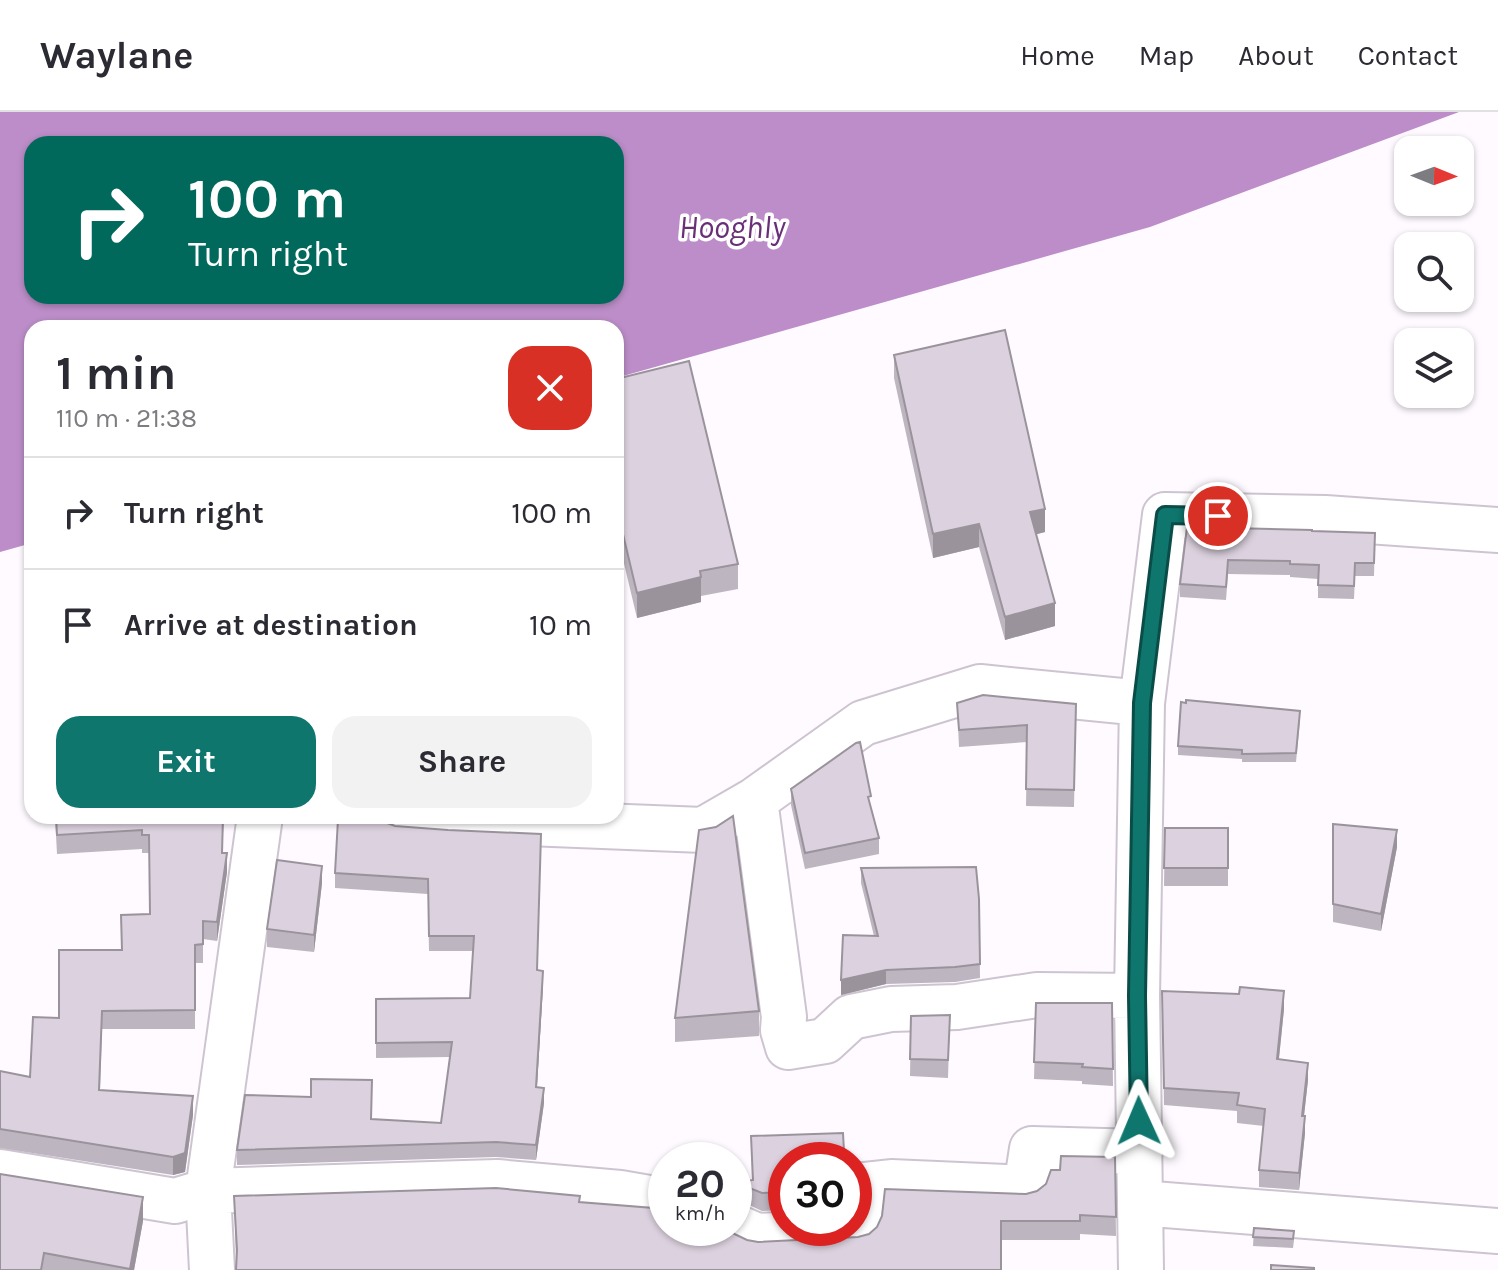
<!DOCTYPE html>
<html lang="en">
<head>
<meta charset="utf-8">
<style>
	:root { --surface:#fff; --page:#f2f2f3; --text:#2b2b33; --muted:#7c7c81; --line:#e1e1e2; --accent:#0f766e }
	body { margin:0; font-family:Karla,sans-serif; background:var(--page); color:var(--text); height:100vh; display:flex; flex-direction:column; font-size:30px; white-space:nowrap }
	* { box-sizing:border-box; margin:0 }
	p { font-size:26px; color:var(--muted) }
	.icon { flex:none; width:44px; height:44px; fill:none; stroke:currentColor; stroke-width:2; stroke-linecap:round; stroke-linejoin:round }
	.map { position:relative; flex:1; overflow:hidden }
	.side { position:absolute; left:24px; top:208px; width:600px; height:504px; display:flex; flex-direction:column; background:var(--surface); border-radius:24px; box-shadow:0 2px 6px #0004 }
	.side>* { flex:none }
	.guide { position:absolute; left:24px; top:24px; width:600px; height:168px; border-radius:24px; box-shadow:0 2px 6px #0004; background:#00695c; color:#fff; overflow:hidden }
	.needle { width:52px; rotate:91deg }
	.tools { position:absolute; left:1394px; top:24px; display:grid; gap:16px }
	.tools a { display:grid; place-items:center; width:80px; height:80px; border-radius:16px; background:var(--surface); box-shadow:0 2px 6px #0004; font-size:40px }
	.speed { position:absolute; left:648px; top:1030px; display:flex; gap:16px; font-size:40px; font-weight:700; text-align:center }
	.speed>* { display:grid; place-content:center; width:104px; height:104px; border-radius:50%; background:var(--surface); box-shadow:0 2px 6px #0004; line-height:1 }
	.speed small { font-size:20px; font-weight:400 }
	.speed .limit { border:12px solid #d22; background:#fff; color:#111 }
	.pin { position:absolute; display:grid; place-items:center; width:68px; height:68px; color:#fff; margin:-34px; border:4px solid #fff; border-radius:50%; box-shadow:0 2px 8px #0007 }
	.me { position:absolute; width:88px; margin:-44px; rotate:359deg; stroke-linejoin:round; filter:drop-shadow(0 0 6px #0008) }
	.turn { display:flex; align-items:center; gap:28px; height:168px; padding:0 32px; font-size:36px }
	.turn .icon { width:104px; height:104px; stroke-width:2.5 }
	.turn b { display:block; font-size:56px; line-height:68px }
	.round { display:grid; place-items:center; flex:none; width:84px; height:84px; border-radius:24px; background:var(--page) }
	.overview { display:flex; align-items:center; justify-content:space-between; height:136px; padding:0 32px }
	h1 { font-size:48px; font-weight:700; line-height:60px }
	.primary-button { display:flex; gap:16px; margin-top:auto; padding:16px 32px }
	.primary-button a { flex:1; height:92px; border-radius:24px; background:var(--accent); color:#fff; font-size:32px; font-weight:700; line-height:92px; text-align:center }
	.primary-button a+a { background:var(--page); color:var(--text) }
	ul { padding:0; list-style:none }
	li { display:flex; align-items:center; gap:24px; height:112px; padding:0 32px; border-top:2px solid var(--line) }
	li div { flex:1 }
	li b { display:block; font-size:30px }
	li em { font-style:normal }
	header { display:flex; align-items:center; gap:48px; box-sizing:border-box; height:112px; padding:0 40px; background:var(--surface); border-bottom:2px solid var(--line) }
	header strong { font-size:38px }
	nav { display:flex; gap:44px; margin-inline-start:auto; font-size:28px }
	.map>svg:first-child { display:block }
	.water { fill:#bc8dc8; fill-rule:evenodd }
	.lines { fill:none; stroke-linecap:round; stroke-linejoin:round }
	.minor-casing { stroke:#cec4d1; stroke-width:48 }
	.minor { stroke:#fff; stroke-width:44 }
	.wall { fill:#bdb5c0 }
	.shaded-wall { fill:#9a939c }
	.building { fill:#dcd2df; stroke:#9a939c; stroke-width:2 }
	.route-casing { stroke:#0a4d48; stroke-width:20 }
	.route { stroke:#0f766e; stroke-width:14 }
	.labels { text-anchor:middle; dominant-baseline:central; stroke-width:7; stroke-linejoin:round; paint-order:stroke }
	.water-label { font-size:32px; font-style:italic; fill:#692f77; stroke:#fff }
</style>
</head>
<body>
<header>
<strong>Waylane</strong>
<nav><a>Home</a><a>Map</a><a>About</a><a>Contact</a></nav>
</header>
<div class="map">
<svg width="1498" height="1158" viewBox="0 0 1498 1158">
	<rect width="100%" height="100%" fill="#fefaff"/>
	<!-- water -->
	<path class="water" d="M 0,0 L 1459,0 L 1150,115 L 616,266 L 616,216 L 32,216 L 32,431 L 0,440 ZM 32,32 L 616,32 L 616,184 L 32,184 Z"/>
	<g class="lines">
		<!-- minor casing -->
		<g class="minor-casing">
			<path id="minor" d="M 755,688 L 784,905 L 783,918 L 788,935 L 825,929 L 851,905 L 891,897 L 957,895 L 1037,883 L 1137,884
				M 397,704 L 450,708 L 703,718 L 755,688 L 863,611 L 980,575 L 1142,591
				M 0,1060 L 175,1089 L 208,1079 L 497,1070 L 620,1081 L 666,1089
				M 1140,1091 L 1498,1119
				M 734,1114 L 757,1124 L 857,1119 L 863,1073 L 891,1070 L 1026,1076 L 1032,1037 L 1140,1040
				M 212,1158 L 208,1079 L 260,704
				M 1141,1158 L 1137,884 L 1142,591 L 1165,403 L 1325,406 L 1498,418"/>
		</g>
		<!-- minor -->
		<use href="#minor" class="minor"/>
	</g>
	<!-- wall -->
	<path class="wall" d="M 894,243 L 1045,420 L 1036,422 L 1055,514 L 1005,528 L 979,435 L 933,446 L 894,266 Z
		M 616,267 L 738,452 L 738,477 L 701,484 L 701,490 L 637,506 L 616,418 Z
		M 1187,415 L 1375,421 L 1374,464 L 1355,464 L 1354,487 L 1318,486 L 1318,467 L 1290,465 L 1290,463 L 1228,462 L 1226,488 L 1180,485 L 1180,472 Z
		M 27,441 L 32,441 L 32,552 L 28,552 Z
		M 957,591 L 1076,592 L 1074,695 L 1026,694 L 1027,630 L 959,635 Z
		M 1300,608 L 1296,650 L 1242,650 L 1242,647 L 1178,643 L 1178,634 Z
		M 791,677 L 871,699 L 879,726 L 879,742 L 805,757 L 791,693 Z
		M 55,704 L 224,704 L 222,741 L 227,760 L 217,829 L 203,827 L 203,851 L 195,851 L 195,917 L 102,917 L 100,978 L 193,1003 L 185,1060 L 173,1063 L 0,1036 L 0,959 L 30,965 L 59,906 L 121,838 L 150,802 L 149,741 L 142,741 L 142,737 L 57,742 Z
		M 382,709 L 537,859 L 543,874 L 537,975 L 544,991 L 536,1048 L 496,1045 L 237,1053 L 237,1038 L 372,1007 L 441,1011 L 450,945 L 376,946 L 376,887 L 470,886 L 473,839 L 429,839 L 428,782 L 335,776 L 335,761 Z
		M 1333,712 L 1397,735 L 1381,819 L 1333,810 Z
		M 1165,716 L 1228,716 L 1228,774 L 1164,774 Z
		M 861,756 L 979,787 L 980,866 L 955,870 L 886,872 L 841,883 L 874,824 L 861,771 Z
		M 322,771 L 314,840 L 267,835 L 267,817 Z
		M 1162,879 L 1284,897 L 1279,947 L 1308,968 L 1304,1004 L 1305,1021 L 1299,1078 L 1259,1075 L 1259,1058 L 1264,1014 L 1237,1011 L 1237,999 L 1164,993 Z
		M 1036,891 L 1112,891 L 1113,974 L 1082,972 L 1082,969 L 1034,967 Z
		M 759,899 L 759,924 L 675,930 L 675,906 Z
		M 950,903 L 948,966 L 910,964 L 911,904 Z
		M 751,1024 L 844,1048 L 786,1048 L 786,1098 L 762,1099 L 747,1092 L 746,1069 L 752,1068 Z
		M 1115,1045 L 1116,1124 L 1080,1122 L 1080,1128 L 1001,1128 L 236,1148 L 234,1084 L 580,1090 L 723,1118 L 747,1128 L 758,1130 L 858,1125 L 1037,1079 L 1060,1058 Z
		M 0,1062 L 143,1109 L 134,1158 L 0,1158 Z
		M 1254,1116 L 1294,1128 L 1293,1136 L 1253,1134 Z"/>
	<!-- shaded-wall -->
	<path class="shaded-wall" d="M 1045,397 L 1045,420 L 1030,424 L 1030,400 Z
		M 979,412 L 979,435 L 933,446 L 933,422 Z
		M 701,465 L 701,490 L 637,506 L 637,481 Z
		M 1055,491 L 1055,514 L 1005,528 L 1005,505 Z
		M 1397,718 L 1397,735 L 1381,819 L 1381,802 Z
		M 227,741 L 227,760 L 217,829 L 217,810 Z
		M 322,754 L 322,771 L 314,840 L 314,823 Z
		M 886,858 L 886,872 L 841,883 L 841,868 Z
		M 543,859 L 543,874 L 536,990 L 536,975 Z
		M 1284,879 L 1284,897 L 1277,964 L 1277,947 Z
		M 1308,951 L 1308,968 L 1302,1021 L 1302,1004 Z
		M 544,976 L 544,991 L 536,1048 L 536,1033 Z
		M 193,984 L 193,1003 L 185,1060 L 173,1063 L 173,1045 Z
		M 1305,1004 L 1305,1021 L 1299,1078 L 1299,1061 Z
		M 143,1085 L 143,1109 L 134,1158 L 130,1158 Z"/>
	<!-- building -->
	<path class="building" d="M 1005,218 L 1045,397 L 1030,400 L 1055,491 L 1005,505 L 979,412 L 933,422 L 894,243 Z
		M 689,249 L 738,452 L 700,459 L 701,465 L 637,481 L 616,393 L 616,267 Z
		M 1187,415 L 1312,418 L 1312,419 L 1375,421 L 1374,451 L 1355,451 L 1354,474 L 1318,473 L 1319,453 L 1290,452 L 1290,449 L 1228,448 L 1226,475 L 1180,472 Z
		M 27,441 L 32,441 L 32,535 L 28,535 Z
		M 983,583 L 1076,592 L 1074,678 L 1026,677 L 1027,613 L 959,618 L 957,591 Z
		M 1186,588 L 1300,599 L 1296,641 L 1242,642 L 1242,638 L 1178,634 L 1181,590 L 1186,591 Z
		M 860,630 L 871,684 L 868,685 L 879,726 L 805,741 L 791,677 L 856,631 Z
		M 56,704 L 223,704 L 222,741 L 227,741 L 217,810 L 203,809 L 203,832 L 195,833 L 195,898 L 102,899 L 99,978 L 193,984 L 185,1041 L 173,1045 L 0,1017 L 0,959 L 30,965 L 33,905 L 59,906 L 59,838 L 122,838 L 121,803 L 150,802 L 149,723 L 142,723 L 142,718 L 57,723 Z
		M 733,704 L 759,899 L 675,906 L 699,718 L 716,715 Z
		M 338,707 L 382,709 L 395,714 L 448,718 L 541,722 L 537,858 L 543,859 L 536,975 L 544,976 L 536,1033 L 496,1030 L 237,1038 L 245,983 L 311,985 L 311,967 L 372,968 L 371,1007 L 441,1011 L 452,930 L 376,931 L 376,887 L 470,886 L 474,824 L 429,824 L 428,767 L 335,761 Z
		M 1333,712 L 1397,718 L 1381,802 L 1333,792 Z
		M 1165,716 L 1228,716 L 1228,756 L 1164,756 Z
		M 277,748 L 322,754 L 314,823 L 267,817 Z
		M 976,755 L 979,787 L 980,852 L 955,855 L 886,858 L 841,868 L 843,823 L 878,824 L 861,756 Z
		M 1240,875 L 1284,879 L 1277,947 L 1308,951 L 1302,1004 L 1305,1004 L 1299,1061 L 1259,1058 L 1265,997 L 1237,993 L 1239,981 L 1164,976 L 1162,879 L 1239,882 Z
		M 1036,891 L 1112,891 L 1113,957 L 1082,955 L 1083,952 L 1034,950 Z
		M 950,903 L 948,948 L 910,947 L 911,904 Z
		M 843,1021 L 844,1040 L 840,1048 L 786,1048 L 786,1080 L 762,1081 L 747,1075 L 746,1069 L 753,1068 L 751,1024 Z
		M 1061,1044 L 1115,1045 L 1116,1105 L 1080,1103 L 1080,1109 L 1001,1109 L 1001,1158 L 236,1158 L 237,1138 L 234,1084 L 496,1076 L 580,1084 L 579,1090 L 666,1097 L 666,1116 L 722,1116 L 747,1128 L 758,1130 L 858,1125 L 869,1122 L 877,1115 L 882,1104 L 885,1077 L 1026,1082 L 1037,1079 L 1046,1072 L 1051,1058 L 1060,1058 Z
		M 0,1062 L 143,1085 L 130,1157 L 44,1141 L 41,1158 L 0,1158 Z
		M 1254,1116 L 1294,1119 L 1293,1127 L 1253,1125 Z
		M 1271,1153 L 1314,1156 L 1314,1158 L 1271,1158 Z"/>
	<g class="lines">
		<!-- route casing -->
		<g class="route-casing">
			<path id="route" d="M 1139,1009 L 1137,884 L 1142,591 L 1165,403 L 1218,404"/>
		</g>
		<!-- route -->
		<use href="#route" class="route"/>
	</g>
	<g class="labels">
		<!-- water labels -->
		<g class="water-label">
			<text x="732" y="115">Hooghly</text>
		</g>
	</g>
</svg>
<div class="tools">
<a><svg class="needle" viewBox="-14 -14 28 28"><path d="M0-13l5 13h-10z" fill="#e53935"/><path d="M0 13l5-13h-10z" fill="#7c7c81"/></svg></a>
<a><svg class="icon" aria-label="search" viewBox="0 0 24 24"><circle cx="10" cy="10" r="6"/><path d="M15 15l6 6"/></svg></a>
<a><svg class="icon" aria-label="layers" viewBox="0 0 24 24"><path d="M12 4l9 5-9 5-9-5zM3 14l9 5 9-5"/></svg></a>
</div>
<div class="speed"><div>20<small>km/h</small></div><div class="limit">30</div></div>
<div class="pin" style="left:1218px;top:404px;background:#d93025"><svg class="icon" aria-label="arrive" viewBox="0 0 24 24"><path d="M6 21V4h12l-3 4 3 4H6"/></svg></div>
<svg class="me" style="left:1139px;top:1009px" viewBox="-20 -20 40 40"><path d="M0-17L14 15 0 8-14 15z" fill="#0f766e" stroke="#fff" stroke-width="4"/></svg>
<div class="guide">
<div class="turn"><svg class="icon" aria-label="right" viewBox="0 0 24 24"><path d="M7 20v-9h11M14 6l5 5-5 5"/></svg><div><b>100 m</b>Turn right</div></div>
</div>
<section class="side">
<div class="overview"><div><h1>1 min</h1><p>110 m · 21:38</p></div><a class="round" style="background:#d93025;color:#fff"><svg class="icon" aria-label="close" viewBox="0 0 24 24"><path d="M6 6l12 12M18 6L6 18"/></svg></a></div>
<ul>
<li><svg class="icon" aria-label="right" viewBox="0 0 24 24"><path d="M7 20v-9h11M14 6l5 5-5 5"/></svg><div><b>Turn right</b></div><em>100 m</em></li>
<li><svg class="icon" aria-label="arrive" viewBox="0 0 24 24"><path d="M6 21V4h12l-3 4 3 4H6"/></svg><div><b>Arrive at destination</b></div><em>10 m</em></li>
</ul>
<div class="primary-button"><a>Exit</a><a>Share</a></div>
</section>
</div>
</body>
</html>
